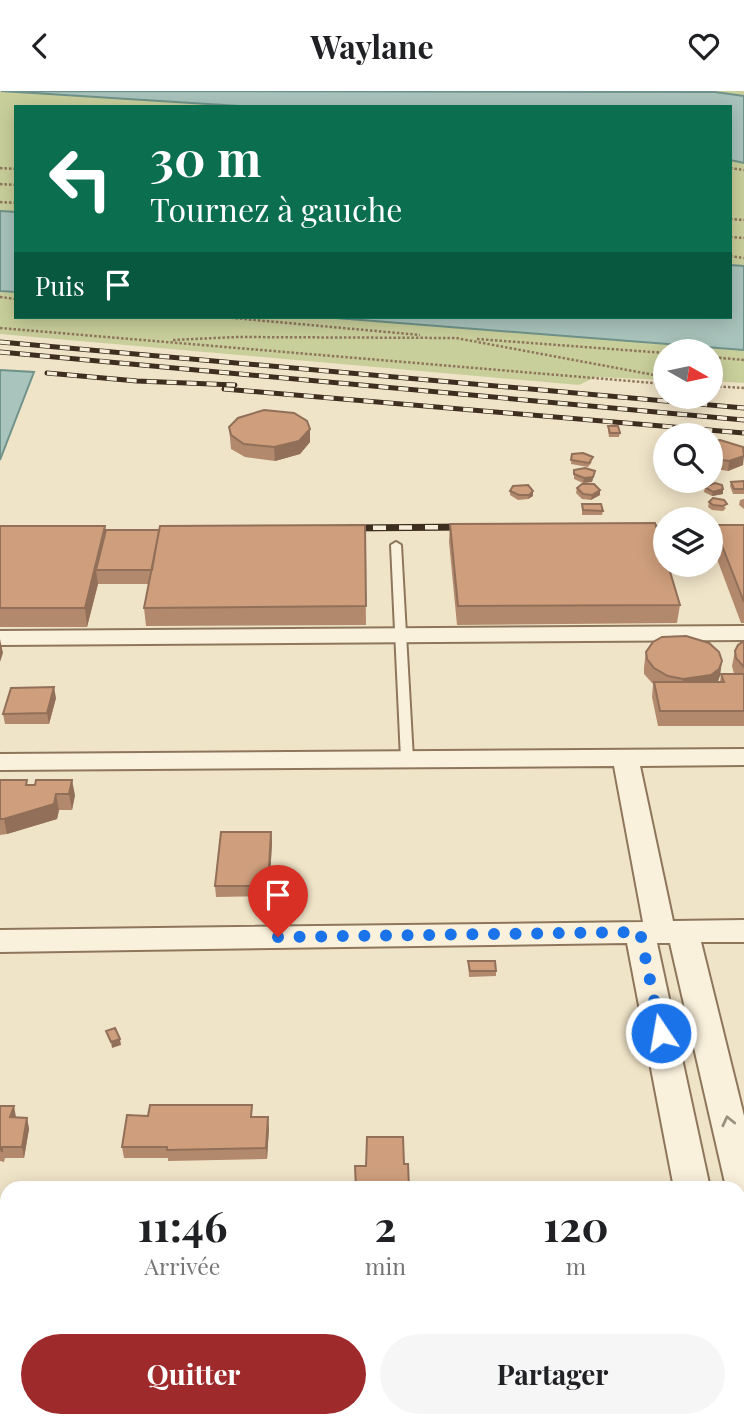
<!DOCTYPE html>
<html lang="fr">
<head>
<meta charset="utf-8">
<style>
	:root { --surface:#fff; --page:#f6f6f6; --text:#202124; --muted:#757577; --accent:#9e2a2b }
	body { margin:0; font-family:"Playfair Display",serif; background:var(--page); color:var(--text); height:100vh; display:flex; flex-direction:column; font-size:26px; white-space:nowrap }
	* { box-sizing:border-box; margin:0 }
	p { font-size:23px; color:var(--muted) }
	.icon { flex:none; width:38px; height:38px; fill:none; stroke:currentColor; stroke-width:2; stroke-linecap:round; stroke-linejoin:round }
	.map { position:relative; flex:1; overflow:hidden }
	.drawer { position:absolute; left:0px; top:1090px; width:746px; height:247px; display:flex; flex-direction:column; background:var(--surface); border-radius:21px 21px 0 0; box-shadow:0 4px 18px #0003 }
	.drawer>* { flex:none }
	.banner { position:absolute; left:14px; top:14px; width:718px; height:214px; border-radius:0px; box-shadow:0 4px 18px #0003; background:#0b6e4f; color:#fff; overflow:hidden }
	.needle { width:46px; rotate:99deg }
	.tools { position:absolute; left:653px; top:248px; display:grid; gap:14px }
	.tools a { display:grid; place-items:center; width:70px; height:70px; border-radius:50%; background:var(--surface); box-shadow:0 4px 18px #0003; font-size:35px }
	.pin { position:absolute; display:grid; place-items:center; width:60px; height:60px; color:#fff; margin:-72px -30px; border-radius:50% 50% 50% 0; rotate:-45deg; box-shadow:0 0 7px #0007 }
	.pin .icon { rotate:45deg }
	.me { position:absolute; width:77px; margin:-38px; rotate:348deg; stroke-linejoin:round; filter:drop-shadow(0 0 5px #0008) }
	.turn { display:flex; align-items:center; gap:24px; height:147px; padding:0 21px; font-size:32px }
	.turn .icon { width:91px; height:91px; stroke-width:2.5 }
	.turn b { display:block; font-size:49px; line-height:60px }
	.then { display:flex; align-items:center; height:66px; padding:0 21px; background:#0003; gap:14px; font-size:26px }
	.eta { display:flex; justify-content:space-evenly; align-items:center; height:119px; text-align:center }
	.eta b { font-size:42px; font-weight:700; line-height:49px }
	.button { display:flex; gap:14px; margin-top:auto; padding:14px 21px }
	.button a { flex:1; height:80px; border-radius:42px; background:var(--accent); color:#fff; font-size:28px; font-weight:700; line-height:80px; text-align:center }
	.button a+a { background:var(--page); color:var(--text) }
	header { display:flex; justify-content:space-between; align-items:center; height:91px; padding:0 21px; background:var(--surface); font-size:32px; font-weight:700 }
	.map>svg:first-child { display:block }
	.green { fill:#c9cf9b }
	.water { fill:#a9c4bc; stroke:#6f938a; stroke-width:2 }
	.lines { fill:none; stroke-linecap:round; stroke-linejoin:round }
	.lane-casing { stroke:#8d765c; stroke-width:4 }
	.street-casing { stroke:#8d765c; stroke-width:4 }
	.path { stroke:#8d765c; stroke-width:2.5; stroke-dasharray:2.5 2; stroke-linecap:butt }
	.lane { fill:#faf1dc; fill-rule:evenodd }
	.street { fill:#faf1dc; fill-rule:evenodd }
	.rail-far1-casing { stroke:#3d2e20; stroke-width:5 }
	.rail-casing { stroke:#3d2e20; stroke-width:7 }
	.rail-far1 { stroke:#f7eed8; stroke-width:3.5; stroke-dasharray:10; stroke-linecap:butt }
	.rail { stroke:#f7eed8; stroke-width:4.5; stroke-dasharray:13; stroke-linecap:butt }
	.wall { fill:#b2896c }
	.shaded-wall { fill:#916f58 }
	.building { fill:#cf9f7d; stroke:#916f58; stroke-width:2 }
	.oneway { stroke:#9c907e }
	.route { stroke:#1a73e8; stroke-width:12; stroke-dasharray:0 21.6 }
</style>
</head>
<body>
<header><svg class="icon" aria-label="back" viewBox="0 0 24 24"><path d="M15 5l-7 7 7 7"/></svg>Waylane<svg class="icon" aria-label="heart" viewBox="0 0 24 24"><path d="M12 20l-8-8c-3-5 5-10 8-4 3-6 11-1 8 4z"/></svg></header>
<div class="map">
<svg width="744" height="1336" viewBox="0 0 744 1336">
	<rect width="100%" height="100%" fill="#f0e4c8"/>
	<!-- green -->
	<path class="green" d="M 0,0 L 744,0 L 744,219 L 730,218 L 730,16 L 16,16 L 16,162 L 0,160 Z
		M 0,200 L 16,201 L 16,226 L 323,226 L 744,259 L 744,292 L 711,290 L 710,261 L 665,261 L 665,289 L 596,286 L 579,294 L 0,243 Z"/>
	<!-- water -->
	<path class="water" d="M 1,0 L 715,1 L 744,5 L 744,72 L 730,69 L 730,16 L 255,16 Z
		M 0,120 L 16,121 L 16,201 L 0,200 Z
		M 730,174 L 744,175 L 744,259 L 323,226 L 730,226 Z
		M 0,279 L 34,281 L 0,369 Z"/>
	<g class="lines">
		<!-- lane casing -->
		<g class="lane-casing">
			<path id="lane" d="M 396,451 L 401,454 L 413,668 L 407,672 L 401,668 L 391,454 Z
				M 738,1198 L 744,1200 L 744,1219 L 738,1217 Z
				M 0,1223 L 7,1223 L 7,1239 L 0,1239 Z
				M 131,1330 L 149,1330 L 149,1336 L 131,1336 Z"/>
		</g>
		<!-- street casing -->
		<g class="street-casing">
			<path id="street" d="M 744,535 L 744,549 L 0,554 L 0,540 Z
				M 744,658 L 744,674 L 640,675 L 673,830 L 744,829 L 744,851 L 701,851 L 744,1025 L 744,1111 L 738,1109 L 738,1097 L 726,1096 L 670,852 L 657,852 L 710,1097 L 674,1097 L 627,852 L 0,861 L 0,839 L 643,831 L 614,675 L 0,679 L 0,663 Z
				M 744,1115 L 744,1154 L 738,1156 L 738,1117 Z
				M 532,1330 L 576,1330 L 574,1336 L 530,1336 Z"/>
		</g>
		<!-- path -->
		<path class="path" d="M 0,77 L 16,78
			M 730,77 L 744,79
			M 0,93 L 16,94
			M 0,111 L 16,112
			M 730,128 L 744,129
			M 730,146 L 744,147
			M 730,165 L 744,167
			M 0,206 L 16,208
			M 222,226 L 420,244
			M 0,237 L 665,293
			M 477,248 L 665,262
			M 173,249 L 237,246 L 456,247 L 665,286
			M 710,266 L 744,269
			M 710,295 L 744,297"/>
		<!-- lane -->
		<use href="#lane" class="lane"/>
		<!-- street -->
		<use href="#street" class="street"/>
		<!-- rail-far1 casing -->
		<g class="rail-far1-casing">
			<path id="rail-far1" d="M 0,251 L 744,317
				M 0,261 L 744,329
				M 47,282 L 137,290 L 235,294
				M 224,298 L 744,342"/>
		</g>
		<!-- rail casing -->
		<g class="rail-casing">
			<path id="rail" d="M 637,436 L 665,438
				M 347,437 L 469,436
				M 710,441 L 744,441"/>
		</g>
		<!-- rail-far1 -->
		<use href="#rail-far1" class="rail-far1"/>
		<!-- rail -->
		<use href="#rail" class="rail"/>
	</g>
	<!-- wall -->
	<path class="wall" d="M 608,335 L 620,342 L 619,346 L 609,346 L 608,340 Z
		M 229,336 L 310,338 L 310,351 L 300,363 L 275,370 L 245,366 L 231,358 Z
		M 710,350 L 743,374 L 728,380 L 710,377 Z
		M 572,363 L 592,371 L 588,376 L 571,373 Z
		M 574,379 L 595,380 L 592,391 L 583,392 L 574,388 Z
		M 744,390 L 744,403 L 733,403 L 730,395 L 731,391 Z
		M 705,396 L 723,398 L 723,403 L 712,405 L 704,401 Z
		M 577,397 L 600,404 L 591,409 L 582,408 L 576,402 Z
		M 510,400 L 533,405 L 528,408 L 518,409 L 510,404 Z
		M 713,407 L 726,417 L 723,420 L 712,419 L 708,416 L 709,411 Z
		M 744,408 L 744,418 L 739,414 L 740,409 Z
		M 582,413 L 603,420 L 602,424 L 582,424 Z
		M 450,433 L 680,514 L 677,532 L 457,534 L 449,451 Z
		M 365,434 L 366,534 L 146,535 L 144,517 L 149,493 L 98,493 L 87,536 L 0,536 L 0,435 L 106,439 Z
		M 714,434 L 744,434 L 744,532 L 741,532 L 711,452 Z
		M 744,550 L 744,635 L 658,635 L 652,606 L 653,593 L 644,583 L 644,576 L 646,561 L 722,570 L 718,591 L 720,591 L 721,583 L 734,583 L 732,575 L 735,560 Z
		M 56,607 L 49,633 L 5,633 L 3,623 Z
		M 0,689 L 28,694 L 75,704 L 72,719 L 59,719 L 57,728 L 7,743 L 0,744 Z
		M 271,741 L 272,751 L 269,805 L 216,806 L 215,795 Z
		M 468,870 L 496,880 L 496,885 L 469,886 Z
		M 0,1015 L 16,1026 L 27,1027 L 29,1038 L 24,1067 L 5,1067 L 4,1071 L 0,1070 Z
		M 148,1025 L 253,1026 L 269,1037 L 267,1068 L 168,1070 L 168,1067 L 124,1067 L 122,1056 Z
		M 0,1280 L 7,1330 L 61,1330 L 60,1336 L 0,1336 Z
		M 359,1330 L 359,1336 L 214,1336 Z"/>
	<!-- shaded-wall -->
	<path class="shaded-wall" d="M 310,338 L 310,351 L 300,363 L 275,370 L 274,356 Z
		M 744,365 L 743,374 L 728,380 L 729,370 Z
		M 595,380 L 592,391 L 583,392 L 584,387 Z
		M 723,398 L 723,403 L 712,405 L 713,401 Z
		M 600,399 L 600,404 L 591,409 L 592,404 Z
		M 533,400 L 533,405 L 528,408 L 529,404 Z
		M 105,435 L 107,453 L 96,479 L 98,493 L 87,536 L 85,517 Z
		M 0,548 L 3,562 L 0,571 Z
		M 722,570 L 720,585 L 717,593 L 681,603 L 683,588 Z
		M 54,596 L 56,607 L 49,633 L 47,622 Z
		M 72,689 L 75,704 L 72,719 L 69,703 Z
		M 56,703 L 59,719 L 57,728 L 7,743 L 4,728 Z
		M 271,741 L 272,751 L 269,805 L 268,795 Z
		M 120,948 L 121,954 L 112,957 L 111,951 Z
		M 14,1015 L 16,1026 L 10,1026 Z
		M 268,1026 L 269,1037 L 267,1068 L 266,1057 Z
		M 27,1027 L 29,1038 L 24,1067 L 22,1056 Z"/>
	<!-- building -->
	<path class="building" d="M 264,319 L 294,322 L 307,330 L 310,338 L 299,350 L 274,356 L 244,353 L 231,344 L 229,336 L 238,327 Z
		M 608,335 L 618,335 L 620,342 L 610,342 Z
		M 720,349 L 743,356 L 744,365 L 729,370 L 710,367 L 710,350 Z
		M 583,362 L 593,366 L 589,372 L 571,369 L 572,363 Z
		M 585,377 L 595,380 L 593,386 L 584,387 L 574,383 L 574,379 Z
		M 744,390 L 744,398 L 734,398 L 731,391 Z
		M 715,392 L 722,394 L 723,398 L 713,401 L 705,396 Z
		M 582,393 L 594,393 L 600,399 L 592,404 L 583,403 L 577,397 Z
		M 528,394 L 533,400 L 529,404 L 519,404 L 510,400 L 513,395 Z
		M 713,407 L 724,409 L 727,413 L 723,415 L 713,414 L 709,411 Z
		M 582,413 L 601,413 L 603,420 L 583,419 Z
		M 655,432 L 665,464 L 665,474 L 668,474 L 680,514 L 458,515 L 450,433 Z
		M 365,434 L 366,515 L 144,517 L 160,435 Z
		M 714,434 L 744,434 L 744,511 Z
		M 0,435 L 105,435 L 85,517 L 0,517 Z
		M 106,439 L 159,439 L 152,479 L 96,479 Z
		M 686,545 L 709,552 L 719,561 L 722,570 L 719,578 L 711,584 L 683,588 L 668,585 L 654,577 L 647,568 L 646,561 L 653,551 L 662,546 Z
		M 744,550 L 744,576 L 736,567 L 735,560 L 738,554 Z
		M 721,583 L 744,583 L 744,620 L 660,620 L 654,591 L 724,591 Z
		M 54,596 L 47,622 L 3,623 L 11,597 Z
		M 0,689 L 27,689 L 26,694 L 35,694 L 36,689 L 72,689 L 69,703 L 56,703 L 54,713 L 4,728 L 0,728 Z
		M 221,741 L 271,741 L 268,795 L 215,795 Z
		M 468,870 L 495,870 L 496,880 L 470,880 Z
		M 115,937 L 120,948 L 111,951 L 106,940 Z
		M 150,1014 L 252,1014 L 251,1026 L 268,1026 L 266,1057 L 167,1059 L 167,1056 L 122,1056 L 127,1024 L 148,1025 Z
		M 0,1015 L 14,1015 L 10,1026 L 27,1027 L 22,1056 L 2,1056 L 2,1060 L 0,1059 Z
		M 367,1046 L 403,1046 L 404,1073 L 408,1073 L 409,1097 L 356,1097 L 355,1075 L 366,1075 Z
		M 0,1280 L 7,1280 L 7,1330 L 8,1330 L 0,1330 Z
		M 214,1330 L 359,1330 L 359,1335 L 321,1335 L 321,1336 L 214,1336 Z"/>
	<!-- one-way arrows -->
	<defs><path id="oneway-chevron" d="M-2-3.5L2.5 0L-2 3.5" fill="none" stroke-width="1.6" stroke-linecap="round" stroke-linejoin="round" transform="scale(1.75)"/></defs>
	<use class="oneway" href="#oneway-chevron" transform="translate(728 1030) rotate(-103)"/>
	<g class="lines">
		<!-- route -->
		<path class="route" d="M 278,846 L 640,841 L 661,942"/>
	</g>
</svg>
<div class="tools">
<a><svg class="needle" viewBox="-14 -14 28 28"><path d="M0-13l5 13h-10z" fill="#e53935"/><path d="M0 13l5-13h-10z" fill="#757577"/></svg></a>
<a><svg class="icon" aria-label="search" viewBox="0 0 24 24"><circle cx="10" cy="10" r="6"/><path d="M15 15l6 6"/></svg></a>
<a><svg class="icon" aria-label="layers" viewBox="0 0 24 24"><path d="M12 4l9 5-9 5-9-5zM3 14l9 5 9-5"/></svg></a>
</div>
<div class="pin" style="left:278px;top:846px;background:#d93025"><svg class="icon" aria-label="arrive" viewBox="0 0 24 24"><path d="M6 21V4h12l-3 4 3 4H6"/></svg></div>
<svg class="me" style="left:661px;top:942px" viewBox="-20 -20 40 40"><circle r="17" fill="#1a73e8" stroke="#fff" stroke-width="3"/><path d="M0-11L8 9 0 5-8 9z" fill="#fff"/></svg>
<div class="banner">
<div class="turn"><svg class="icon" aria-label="left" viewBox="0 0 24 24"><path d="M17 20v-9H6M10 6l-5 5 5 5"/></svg><div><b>30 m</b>Tournez à gauche</div></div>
<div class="then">Puis<svg class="icon" aria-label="arrive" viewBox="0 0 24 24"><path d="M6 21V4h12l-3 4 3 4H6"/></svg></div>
</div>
<section class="drawer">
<div class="eta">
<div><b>11:46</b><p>Arrivée</p></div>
<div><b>2</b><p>min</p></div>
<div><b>120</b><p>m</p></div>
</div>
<div class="button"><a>Quitter</a><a>Partager</a></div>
</section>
</div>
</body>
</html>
